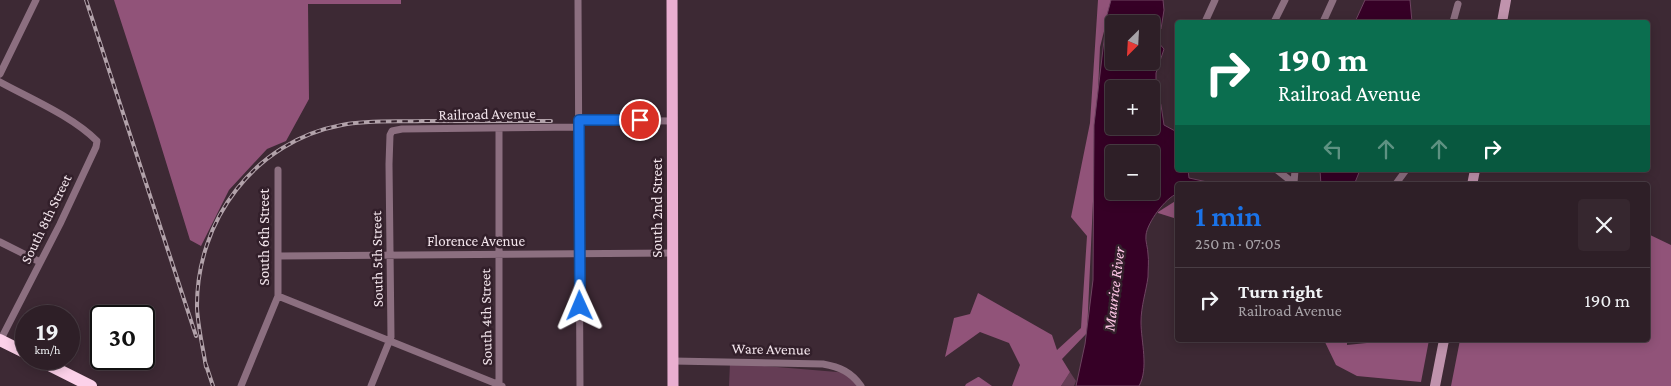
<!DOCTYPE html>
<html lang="en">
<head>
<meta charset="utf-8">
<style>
	:root { --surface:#2e1f27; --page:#36272f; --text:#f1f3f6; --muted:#a7a2a7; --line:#493d44; --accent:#1a73e8 }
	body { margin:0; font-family:"Crimson Pro",serif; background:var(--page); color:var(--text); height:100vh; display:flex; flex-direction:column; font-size:19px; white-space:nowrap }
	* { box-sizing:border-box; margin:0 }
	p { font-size:16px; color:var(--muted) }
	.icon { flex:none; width:28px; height:28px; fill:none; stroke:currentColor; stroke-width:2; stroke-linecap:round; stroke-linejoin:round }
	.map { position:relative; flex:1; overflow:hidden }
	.side { position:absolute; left:1175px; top:182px; width:475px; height:160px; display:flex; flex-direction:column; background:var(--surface); border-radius:5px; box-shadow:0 2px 12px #0003,0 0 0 1px var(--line) }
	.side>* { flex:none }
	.hud { position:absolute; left:1175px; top:20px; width:475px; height:152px; border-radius:5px; box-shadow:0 2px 12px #0003,0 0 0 1px var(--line); background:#0b6e4f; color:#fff; overflow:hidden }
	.needle { width:32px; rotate:204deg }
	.buttons { position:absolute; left:1105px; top:15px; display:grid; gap:10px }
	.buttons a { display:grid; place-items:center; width:55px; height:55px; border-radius:5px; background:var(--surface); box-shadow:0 2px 12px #0003,0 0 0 1px var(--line); font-size:25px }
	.speed { position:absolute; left:15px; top:305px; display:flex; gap:10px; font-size:25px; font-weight:700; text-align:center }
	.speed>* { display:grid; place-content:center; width:65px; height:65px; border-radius:50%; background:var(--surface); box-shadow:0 2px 12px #0003,0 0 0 1px var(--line); line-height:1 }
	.speed small { font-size:12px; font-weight:400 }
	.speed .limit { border:2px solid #111; border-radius:8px; background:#fff; color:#111 }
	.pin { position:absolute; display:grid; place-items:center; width:42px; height:42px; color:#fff; margin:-21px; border:2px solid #fff; border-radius:50%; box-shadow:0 1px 5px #0007 }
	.me { position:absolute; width:55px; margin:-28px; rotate:359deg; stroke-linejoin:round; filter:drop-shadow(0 0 4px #0008) }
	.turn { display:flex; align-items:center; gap:18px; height:105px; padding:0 20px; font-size:22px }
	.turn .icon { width:65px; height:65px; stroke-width:2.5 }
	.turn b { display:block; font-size:35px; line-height:42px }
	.lanes { display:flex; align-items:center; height:48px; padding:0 20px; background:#0003; justify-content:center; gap:25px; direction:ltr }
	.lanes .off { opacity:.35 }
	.round { display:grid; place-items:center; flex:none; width:52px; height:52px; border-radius:5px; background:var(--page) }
	.head { display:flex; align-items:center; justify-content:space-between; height:85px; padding:0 20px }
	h1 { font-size:30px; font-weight:600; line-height:38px; color:var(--accent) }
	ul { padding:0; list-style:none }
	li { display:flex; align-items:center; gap:15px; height:65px; padding:0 20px; border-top:1px solid var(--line) }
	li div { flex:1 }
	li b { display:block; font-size:19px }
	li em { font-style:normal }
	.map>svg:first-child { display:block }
	.green { fill:#653d55 }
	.forest { fill:#915379 }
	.water { fill:#360026; stroke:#6e4461; fill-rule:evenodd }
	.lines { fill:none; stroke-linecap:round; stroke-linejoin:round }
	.street { stroke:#8c6f80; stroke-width:7 }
	.secondary { stroke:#c093ad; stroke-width:10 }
	.primary { stroke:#e9aed0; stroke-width:11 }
	.highway { stroke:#fcd1e9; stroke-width:12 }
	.rail-casing { stroke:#b2a2aa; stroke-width:4 }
	.rail { stroke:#321f2a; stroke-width:2; stroke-dasharray:5.5; stroke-linecap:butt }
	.route-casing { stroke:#114b97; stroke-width:12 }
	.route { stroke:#1a73e8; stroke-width:9 }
	.labels { text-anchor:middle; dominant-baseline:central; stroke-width:5; stroke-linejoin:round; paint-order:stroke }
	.street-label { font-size:15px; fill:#f2e4eb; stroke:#321f2a }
	.water-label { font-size:16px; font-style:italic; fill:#fdc5e5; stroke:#321f2a }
</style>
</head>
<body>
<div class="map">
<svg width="1671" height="386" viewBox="0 0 1671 386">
	<rect width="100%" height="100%" fill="#3d2934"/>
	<!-- green -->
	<path class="green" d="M 730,363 L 849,373 L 858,386 L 729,386 Z
		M 1070,372 L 1076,381 L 1074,386 L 1061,386 Z"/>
	<!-- forest -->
	<path class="forest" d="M 114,0 L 401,0 L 401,4 L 308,4 L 309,99 L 286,141 L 267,149 L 229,190 L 201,246 L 190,240 L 154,123 Z
		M 1098,0 L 1112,0 L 1100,47 L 1087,333 L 1062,359 L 1070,372 L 1061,386 L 1012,386 L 1020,365 L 1009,343 L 980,332 L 945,357 L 954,318 L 970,314 L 978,293 L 1052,335 L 1057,350 L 1081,328 L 1087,236 L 1071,217 L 1090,123 Z
		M 1177,200 L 1177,219 L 1158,213 L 1158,212 Z
		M 1648,234 L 1671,245 L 1671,386 L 1451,386 L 1460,340 L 1648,340 Z
		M 1324,340 L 1347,340 L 1347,345 L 1396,340 L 1429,340 L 1421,382 L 1357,376 L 1336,365 Z
		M 978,377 L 979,377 L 992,386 L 965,386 L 966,384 Z"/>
	<!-- water -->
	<path class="water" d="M 1111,0 L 1163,0 L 1164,10 L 1161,29 L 1154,30 L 1157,41 L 1164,49 L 1156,73 L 1156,89 L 1161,105 L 1164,125 L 1177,132 L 1178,170 L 1188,170 L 1189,178 L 1221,185 L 1178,185 L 1177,194 C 1166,197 1147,223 1146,235 C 1145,241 1148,248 1148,254 C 1149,261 1148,269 1148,277 C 1146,292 1141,306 1141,322 C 1141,342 1149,368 1139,386 L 1076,386 L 1085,344 L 1093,280 L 1094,125 L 1107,15 ZM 1114,24 L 1151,24 L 1151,61 L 1114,61 ZM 1114,89 L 1151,89 L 1151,126 L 1114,126 ZM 1114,154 L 1151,154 L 1151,191 L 1114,191 Z
		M 1365,0 L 1410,0 L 1412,22 L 1355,22 Z
		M 1320,170 L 1360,170 L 1354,185 L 1321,185 Z"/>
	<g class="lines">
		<!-- street -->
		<path class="street" d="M 578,0 L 580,386
			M 1205,22 L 1215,0
			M 1274,22 L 1285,0
			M 1323,22 L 1333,0
			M 1453,22 L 1458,4
			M 0,74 L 36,0
			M 0,82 C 31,99 72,116 97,141 L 96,147 L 60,224 L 0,341
			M 579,120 L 672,121
			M 499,128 L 499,386
			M 1277,170 L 1296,185
			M 1294,183 L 1295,170
			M 1395,185 L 1406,170
			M 0,242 L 40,262
			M 279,256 L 673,253
			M 278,296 L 502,386
			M 673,361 L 823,364 C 840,367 851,372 861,386
			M 241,386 L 278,296 L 278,170
			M 371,386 L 391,337 L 389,164 L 390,135 L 392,131 L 402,129 L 579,127"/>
		<!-- secondary -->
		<path class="secondary" d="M 1502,22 L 1506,0
			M 1472,185 L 1475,170
			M 1435,386 L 1444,340"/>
		<!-- primary -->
		<path class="primary" d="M 672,0 L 673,386"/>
		<!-- highway -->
		<path class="highway" d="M 0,340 L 26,353
			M 37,359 L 91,386"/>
		<!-- rail casing -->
		<g class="rail-casing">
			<path id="rail" d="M 86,0 L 196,336
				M 205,362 L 213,386
				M 206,367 C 203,348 198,327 197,308 C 196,220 255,141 342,125 C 369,120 395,122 422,121 C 465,121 508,121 551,121"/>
		</g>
		<!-- rail -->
		<use href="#rail" class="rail"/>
	</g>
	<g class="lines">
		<!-- route casing -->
		<g class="route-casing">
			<path id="route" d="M 580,306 L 579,120 L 640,120"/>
		</g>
		<!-- route -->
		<use href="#route" class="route"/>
	</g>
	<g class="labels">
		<!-- street labels -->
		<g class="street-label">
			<text transform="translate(487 114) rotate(-1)">Railroad Avenue</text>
			<text transform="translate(657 208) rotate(-90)">South 2nd Street</text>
			<text transform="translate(46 219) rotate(-64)">South 8th Street</text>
			<text transform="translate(264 237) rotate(-90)">South 6th Street</text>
			<text x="476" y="241">Florence Avenue</text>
			<text transform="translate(377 259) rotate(-91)">South 5th Street</text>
			<text transform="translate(486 317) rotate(-91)">South 4th Street</text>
			<text transform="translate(771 349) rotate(1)">Ware Avenue</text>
		</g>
		<!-- water labels -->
		<g class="water-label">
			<text transform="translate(1114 289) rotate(-83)">Maurice River</text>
		</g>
	</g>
</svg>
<div class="buttons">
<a><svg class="needle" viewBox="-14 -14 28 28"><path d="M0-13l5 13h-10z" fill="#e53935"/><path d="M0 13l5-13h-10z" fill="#a7a2a7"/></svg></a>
<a>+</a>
<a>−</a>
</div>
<div class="speed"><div>19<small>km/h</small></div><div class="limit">30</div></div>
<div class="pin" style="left:640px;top:120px;background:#d93025"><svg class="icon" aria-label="arrive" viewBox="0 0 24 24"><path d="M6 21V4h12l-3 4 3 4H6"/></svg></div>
<svg class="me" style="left:580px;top:306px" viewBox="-20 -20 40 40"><path d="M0-17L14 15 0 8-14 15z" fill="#1a73e8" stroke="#fff" stroke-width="4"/></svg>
<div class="hud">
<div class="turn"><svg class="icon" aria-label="right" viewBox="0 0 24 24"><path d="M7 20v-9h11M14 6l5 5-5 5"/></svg><div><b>190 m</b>Railroad Avenue</div></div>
<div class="lanes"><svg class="icon off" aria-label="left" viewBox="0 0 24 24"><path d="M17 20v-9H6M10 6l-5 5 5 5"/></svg><svg class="icon off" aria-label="ahead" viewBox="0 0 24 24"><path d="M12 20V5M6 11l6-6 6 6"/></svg><svg class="icon off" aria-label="ahead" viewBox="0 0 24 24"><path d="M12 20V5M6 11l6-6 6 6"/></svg><svg class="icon" aria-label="right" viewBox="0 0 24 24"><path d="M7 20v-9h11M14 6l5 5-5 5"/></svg></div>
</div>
<section class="side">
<div class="head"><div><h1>1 min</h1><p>250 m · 07:05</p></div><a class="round"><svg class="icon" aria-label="close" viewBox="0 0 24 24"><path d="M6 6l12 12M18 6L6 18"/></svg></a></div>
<ul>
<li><svg class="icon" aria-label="right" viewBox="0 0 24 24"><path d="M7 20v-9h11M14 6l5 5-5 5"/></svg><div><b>Turn right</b><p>Railroad Avenue</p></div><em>190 m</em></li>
</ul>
</section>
</div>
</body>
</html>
